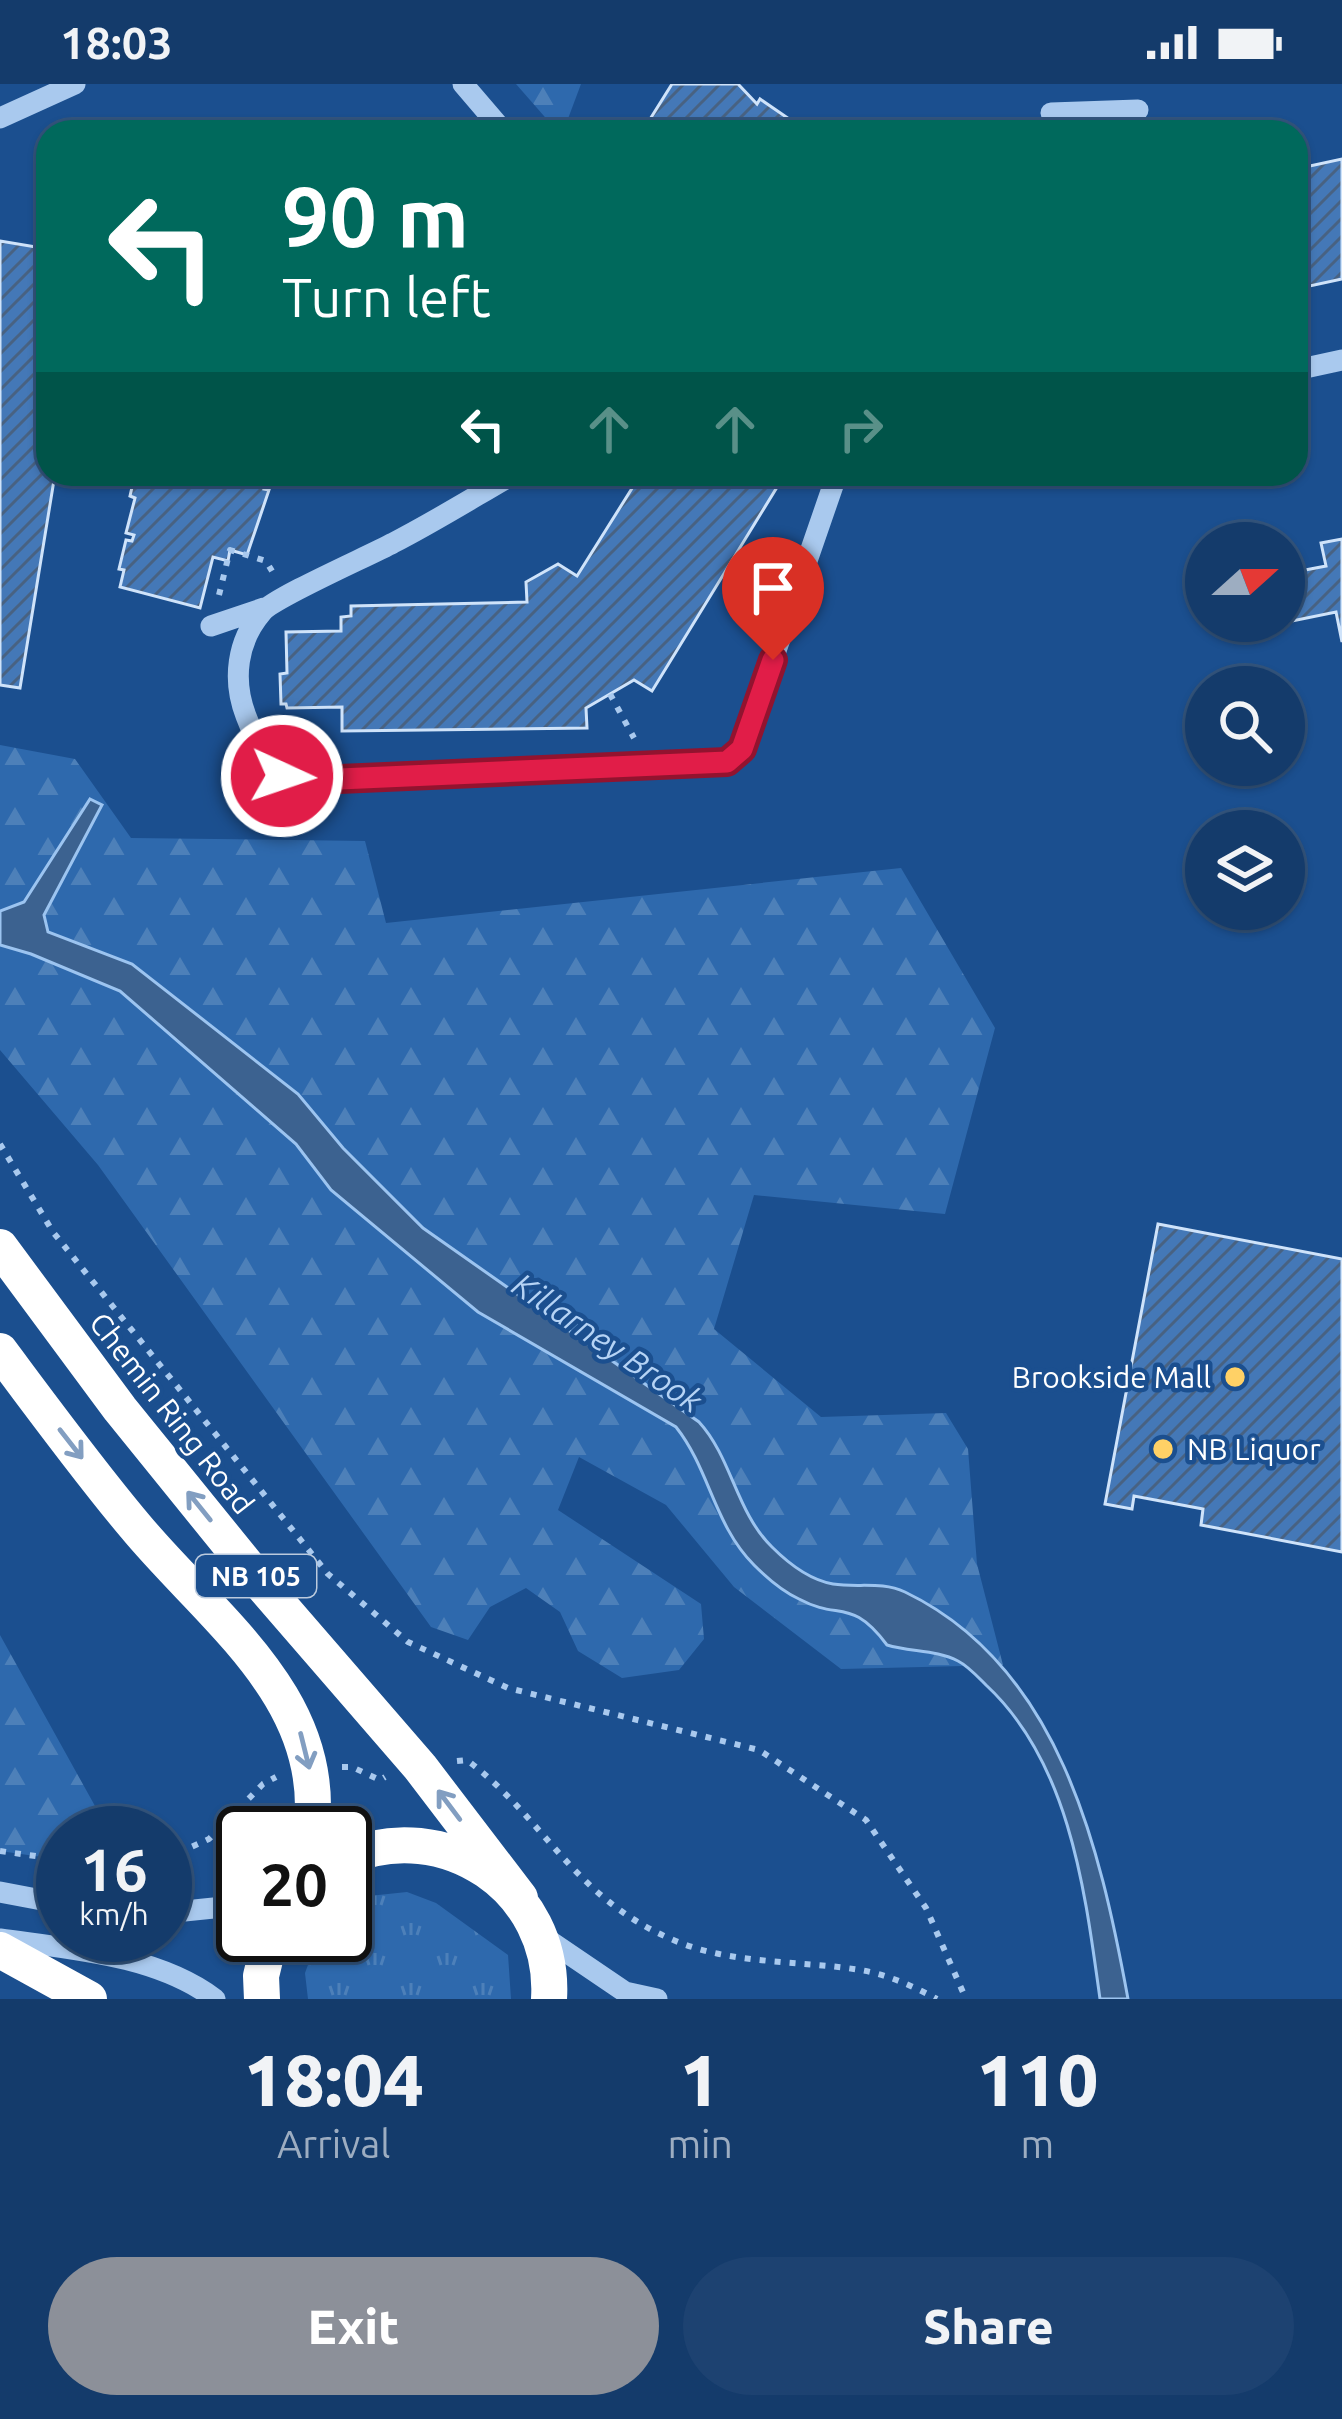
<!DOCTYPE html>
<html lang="en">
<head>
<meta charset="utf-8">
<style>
	:root { --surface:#143b6b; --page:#1d4271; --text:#f1f3f6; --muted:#9dadc1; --line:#33557e; --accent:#8c9099 }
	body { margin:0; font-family:Ubuntu,sans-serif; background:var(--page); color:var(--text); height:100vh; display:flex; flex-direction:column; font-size:45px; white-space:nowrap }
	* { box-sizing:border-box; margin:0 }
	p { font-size:39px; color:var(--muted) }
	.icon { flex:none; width:66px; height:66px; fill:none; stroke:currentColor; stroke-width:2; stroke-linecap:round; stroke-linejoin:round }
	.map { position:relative; height:1915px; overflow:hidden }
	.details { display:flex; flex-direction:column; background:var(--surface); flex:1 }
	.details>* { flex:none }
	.top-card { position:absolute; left:36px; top:36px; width:1272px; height:366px; border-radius:36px; box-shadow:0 3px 9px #0004,0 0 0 3px var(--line); background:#00695c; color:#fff; overflow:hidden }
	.needle { width:78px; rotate:69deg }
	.buttons { position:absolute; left:1185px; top:438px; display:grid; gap:24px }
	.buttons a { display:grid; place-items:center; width:120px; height:120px; border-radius:50%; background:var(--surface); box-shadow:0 3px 9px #0004,0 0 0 3px var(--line); font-size:60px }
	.speed { position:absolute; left:36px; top:1722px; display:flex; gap:24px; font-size:60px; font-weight:700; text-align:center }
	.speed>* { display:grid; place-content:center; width:156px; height:156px; border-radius:50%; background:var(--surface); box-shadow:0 3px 9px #0004,0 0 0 3px var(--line); line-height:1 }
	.speed small { font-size:30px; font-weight:400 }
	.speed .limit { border:6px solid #111; border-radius:18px; background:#fff; color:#111 }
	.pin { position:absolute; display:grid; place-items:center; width:102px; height:102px; color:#fff; margin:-123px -51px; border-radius:50% 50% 50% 0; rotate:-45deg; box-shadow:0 0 12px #0007 }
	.pin .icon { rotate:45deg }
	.me { position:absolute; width:132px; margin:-66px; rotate:93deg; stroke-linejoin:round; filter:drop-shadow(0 0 9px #0008) }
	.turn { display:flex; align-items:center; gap:42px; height:252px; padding:0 48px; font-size:54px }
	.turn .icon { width:156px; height:156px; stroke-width:2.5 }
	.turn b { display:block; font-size:84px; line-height:102px }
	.lanes { display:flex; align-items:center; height:114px; padding:0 48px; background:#0003; justify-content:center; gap:60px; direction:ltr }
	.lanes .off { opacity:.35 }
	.eta { display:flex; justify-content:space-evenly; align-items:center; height:204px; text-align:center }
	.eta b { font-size:72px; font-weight:800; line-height:84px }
	.cta { display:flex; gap:24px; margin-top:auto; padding:24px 48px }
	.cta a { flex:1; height:138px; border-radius:72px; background:var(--accent); color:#fff; font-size:48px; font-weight:800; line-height:138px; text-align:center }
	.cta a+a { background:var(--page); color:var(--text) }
	.status { display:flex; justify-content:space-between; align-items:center; height:84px; padding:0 60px; background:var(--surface); direction:ltr }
	.status svg { height:33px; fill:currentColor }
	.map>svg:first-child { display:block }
	.grass { fill:url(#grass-tufts) }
	.forest { fill:url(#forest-firs) }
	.water { fill:#3c6290; stroke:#9cc4f0; stroke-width:3 }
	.building { fill:url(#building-hatch); stroke:#cfe3fa; stroke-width:3 }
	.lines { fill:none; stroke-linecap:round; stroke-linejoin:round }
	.path { stroke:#a9c9ee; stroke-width:6; stroke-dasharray:6 9; stroke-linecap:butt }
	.minor { stroke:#a9c9ee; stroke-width:21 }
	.highway { stroke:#fff; stroke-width:36 }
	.oneway { stroke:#829ec1 }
	.route-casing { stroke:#92132f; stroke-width:30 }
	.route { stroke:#e11d48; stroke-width:21 }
	.poi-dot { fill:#ffd166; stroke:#1b4f8f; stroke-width:4.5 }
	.labels { text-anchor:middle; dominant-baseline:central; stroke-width:9; stroke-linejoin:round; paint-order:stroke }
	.shield { fill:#1b4f8f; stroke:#bbcadd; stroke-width:3 }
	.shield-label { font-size:27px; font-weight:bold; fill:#fff }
	.poi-label { font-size:30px; fill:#fff; stroke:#1b4f8f; text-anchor:end }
	.street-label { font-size:30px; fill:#fff; stroke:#1b4f8f }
	.water-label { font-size:33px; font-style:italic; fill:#b5d3f5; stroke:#1b4f8f }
</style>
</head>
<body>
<div class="status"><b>18:03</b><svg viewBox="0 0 49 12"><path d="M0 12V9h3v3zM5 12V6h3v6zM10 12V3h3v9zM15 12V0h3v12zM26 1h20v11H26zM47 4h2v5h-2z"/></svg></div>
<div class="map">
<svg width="1342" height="1915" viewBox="0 0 1342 1915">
	<defs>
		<pattern id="grass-tufts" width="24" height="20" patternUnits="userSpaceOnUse" patternTransform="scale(3)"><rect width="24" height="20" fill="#2e69ad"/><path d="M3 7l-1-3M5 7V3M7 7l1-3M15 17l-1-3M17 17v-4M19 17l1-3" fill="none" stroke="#4d80b9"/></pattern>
		<pattern id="forest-firs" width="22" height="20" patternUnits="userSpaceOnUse" patternTransform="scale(3)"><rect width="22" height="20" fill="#2e69ad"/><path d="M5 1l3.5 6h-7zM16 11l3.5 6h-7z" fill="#4d80b9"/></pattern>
		<pattern id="building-hatch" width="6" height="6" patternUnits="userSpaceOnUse" patternTransform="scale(3)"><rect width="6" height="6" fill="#4478b7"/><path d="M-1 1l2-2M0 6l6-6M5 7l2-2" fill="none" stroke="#486282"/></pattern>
	</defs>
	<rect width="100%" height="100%" fill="#1b4f8f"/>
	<!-- grass -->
	<path class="grass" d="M 407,1808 L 436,1819 L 508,1871 L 511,1915 L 308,1915 L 305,1889 L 319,1851 L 345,1851 L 345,1824 L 369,1812 Z"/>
	<!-- forest -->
	<path class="forest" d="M 516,0 L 581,0 L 563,48 L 558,48 Z
		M 0,661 L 75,675 L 131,754 L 365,757 L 386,839 L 901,784 L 995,944 L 945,1130 L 754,1111 L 714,1245 L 821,1333 L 946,1329 L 968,1365 L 977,1480 L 1003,1581 L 841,1585 L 734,1503 L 666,1421 L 579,1373 L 558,1426 L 701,1520 L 704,1555 L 679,1586 L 622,1594 L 578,1567 L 560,1528 L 526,1504 L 490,1523 L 468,1556 L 431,1543 L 98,1081 L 0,966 Z
		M 0,1551 L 110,1749 L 63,1749 L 63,1776 L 0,1767 Z"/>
	<!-- water -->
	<path class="water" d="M 90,715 L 102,721 L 44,831 L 48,848 L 132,880 L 298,1010 L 343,1064 L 423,1144 L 699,1338 C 732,1374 736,1428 772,1463 C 788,1479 810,1496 833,1500 C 858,1504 881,1497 905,1508 C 1059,1582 1100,1763 1128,1915 L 1100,1915 C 1085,1807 1070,1679 986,1601 C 978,1593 968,1582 958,1577 C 937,1566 910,1568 887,1561 C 851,1513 840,1537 799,1515 C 784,1508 766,1493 754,1481 C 714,1441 710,1386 676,1343 L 478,1228 L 331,1106 L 296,1060 L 120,907 L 31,870 L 0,861 L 0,827 L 24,818 Z"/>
	<!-- building -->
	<path class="building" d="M 672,0 L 738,0 L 757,20 L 760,15 L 795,39 L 790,45 L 795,48 L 642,48 Z
		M 1342,75 L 1342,195 L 1296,205 L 1296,85 Z
		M 0,157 L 48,165 L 48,390 L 55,390 L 20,604 L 0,601 Z
		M 135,390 L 268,390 L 264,405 L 269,406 L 247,471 L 230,466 L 228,477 L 213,473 L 200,524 L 120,503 L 124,486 L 119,485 L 126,456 L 132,457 L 134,451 L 126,449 L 135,414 L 130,412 Z
		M 641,390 L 763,390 L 779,400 L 652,607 L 634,596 L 586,624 L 587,644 L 342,647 L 342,623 L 287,624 L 286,620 L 281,620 L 280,590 L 287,589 L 286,548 L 341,547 L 341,533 L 351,532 L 351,522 L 527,518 L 526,498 L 558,480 L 577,492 Z
		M 1342,455 L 1342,558 L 1336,528 L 1292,537 L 1284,496 L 1284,490 L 1326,482 L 1321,459 Z
		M 1158,1140 L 1342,1175 L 1342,1468 L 1201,1441 L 1203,1425 L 1134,1412 L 1132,1425 L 1105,1420 Z"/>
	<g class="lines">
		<!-- path -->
		<path class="path" d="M 219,511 L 230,466 L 266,477 L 272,487
			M 610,610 L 634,654
			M 0,1060 L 53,1148 L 328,1490 L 408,1558 L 508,1604 L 759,1666 L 866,1736 L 926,1824 L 966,1915
			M 457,1677 L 467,1676 C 545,1735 573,1813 671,1855 C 729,1881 799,1876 860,1886 C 886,1890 913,1902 937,1915
			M 342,1683 L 352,1683 L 380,1696 L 385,1693
			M 0,1767 L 63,1776
			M 165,1775 L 209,1755 L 263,1700 L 276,1693"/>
		<!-- minor -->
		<path class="minor" d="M 463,0 L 504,48
			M 1051,29 L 1138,26
			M 0,34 L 75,0
			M 1296,286 L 1342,276
			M 514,390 C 474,413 434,438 393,459 C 369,472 275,513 262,528 C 237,557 232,596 246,632 C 255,656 270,686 294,697 L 727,678 L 742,665 L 837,390
			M 211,542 L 264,524
			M 0,1808 L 63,1820
			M 165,1829 L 243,1821
			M 541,1851 L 625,1908 L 657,1915
			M 0,1855 C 70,1865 157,1871 215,1915"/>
		<!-- highway -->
		<path class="highway" d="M 0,1163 L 120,1325 L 265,1504 L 420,1683 L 520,1814
			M 0,1267 C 44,1326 88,1386 135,1442 C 211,1534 330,1615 311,1749
			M 345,1774 C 444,1730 556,1805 549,1915
			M 0,1866 L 89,1915
			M 262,1915 L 261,1892 L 271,1851"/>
	</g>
	<!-- one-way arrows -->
	<defs><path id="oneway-shaft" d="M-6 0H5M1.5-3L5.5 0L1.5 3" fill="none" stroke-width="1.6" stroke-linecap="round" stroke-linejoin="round" transform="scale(3)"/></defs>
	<g class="oneway">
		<use href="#oneway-shaft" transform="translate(71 1360) rotate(52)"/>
		<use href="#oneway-shaft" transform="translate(199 1422) rotate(-129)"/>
		<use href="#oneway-shaft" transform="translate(305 1667) rotate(76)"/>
		<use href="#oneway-shaft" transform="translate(449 1721) rotate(-127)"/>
	</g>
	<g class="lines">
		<!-- route casing -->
		<g class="route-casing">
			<path id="route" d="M 282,692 L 294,697 L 727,678 L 742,665 L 773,576"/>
		</g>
		<!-- route -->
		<use href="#route" class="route"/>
	</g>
	<!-- markers -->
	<g class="poi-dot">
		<circle cx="1235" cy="1293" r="12"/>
		<circle cx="1163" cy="1365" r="12"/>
	</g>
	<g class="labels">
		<!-- shield labels -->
		<rect class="shield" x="196" y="1471" width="120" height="42" rx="9"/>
		<g class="shield-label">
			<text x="256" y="1492">NB 105</text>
		</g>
		<!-- poi labels -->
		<g class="poi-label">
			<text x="1211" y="1293">Brookside Mall</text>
			<text x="1187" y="1365" text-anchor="start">NB Liquor</text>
		</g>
		<!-- street labels -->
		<g class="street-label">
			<text transform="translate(172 1329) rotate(52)">Chemin Ring Road</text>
		</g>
		<!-- water labels -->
		<g class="water-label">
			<text transform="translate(608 1258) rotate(34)">Killarney Brook</text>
		</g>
	</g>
</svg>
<div class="buttons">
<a><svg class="needle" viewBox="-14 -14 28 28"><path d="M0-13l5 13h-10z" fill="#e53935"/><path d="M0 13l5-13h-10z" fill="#9dadc1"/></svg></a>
<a><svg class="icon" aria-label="search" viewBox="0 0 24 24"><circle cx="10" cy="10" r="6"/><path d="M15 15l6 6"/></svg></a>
<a><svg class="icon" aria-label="layers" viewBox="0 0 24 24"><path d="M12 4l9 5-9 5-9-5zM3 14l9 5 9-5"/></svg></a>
</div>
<div class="speed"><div>16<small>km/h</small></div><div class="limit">20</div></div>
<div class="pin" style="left:773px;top:576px;background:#d93025"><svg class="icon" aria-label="arrive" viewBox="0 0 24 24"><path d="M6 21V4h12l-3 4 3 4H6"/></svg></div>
<svg class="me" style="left:282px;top:692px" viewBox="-20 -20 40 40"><circle r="17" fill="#e11d48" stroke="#fff" stroke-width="3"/><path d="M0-11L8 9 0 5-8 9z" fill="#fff"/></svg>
<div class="top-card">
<div class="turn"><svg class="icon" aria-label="left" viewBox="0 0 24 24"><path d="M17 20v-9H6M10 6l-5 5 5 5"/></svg><div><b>90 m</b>Turn left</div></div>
<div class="lanes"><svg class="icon" aria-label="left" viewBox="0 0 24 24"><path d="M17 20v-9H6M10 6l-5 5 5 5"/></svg><svg class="icon off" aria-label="ahead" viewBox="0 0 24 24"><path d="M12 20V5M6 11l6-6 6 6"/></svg><svg class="icon off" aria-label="ahead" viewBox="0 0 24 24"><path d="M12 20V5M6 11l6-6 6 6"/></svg><svg class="icon off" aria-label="right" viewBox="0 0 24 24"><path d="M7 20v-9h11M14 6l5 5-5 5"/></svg></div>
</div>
</div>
<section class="details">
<div class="eta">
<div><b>18:04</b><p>Arrival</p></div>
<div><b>1</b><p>min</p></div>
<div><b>110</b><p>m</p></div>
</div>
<div class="cta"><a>Exit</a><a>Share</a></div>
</section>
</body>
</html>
